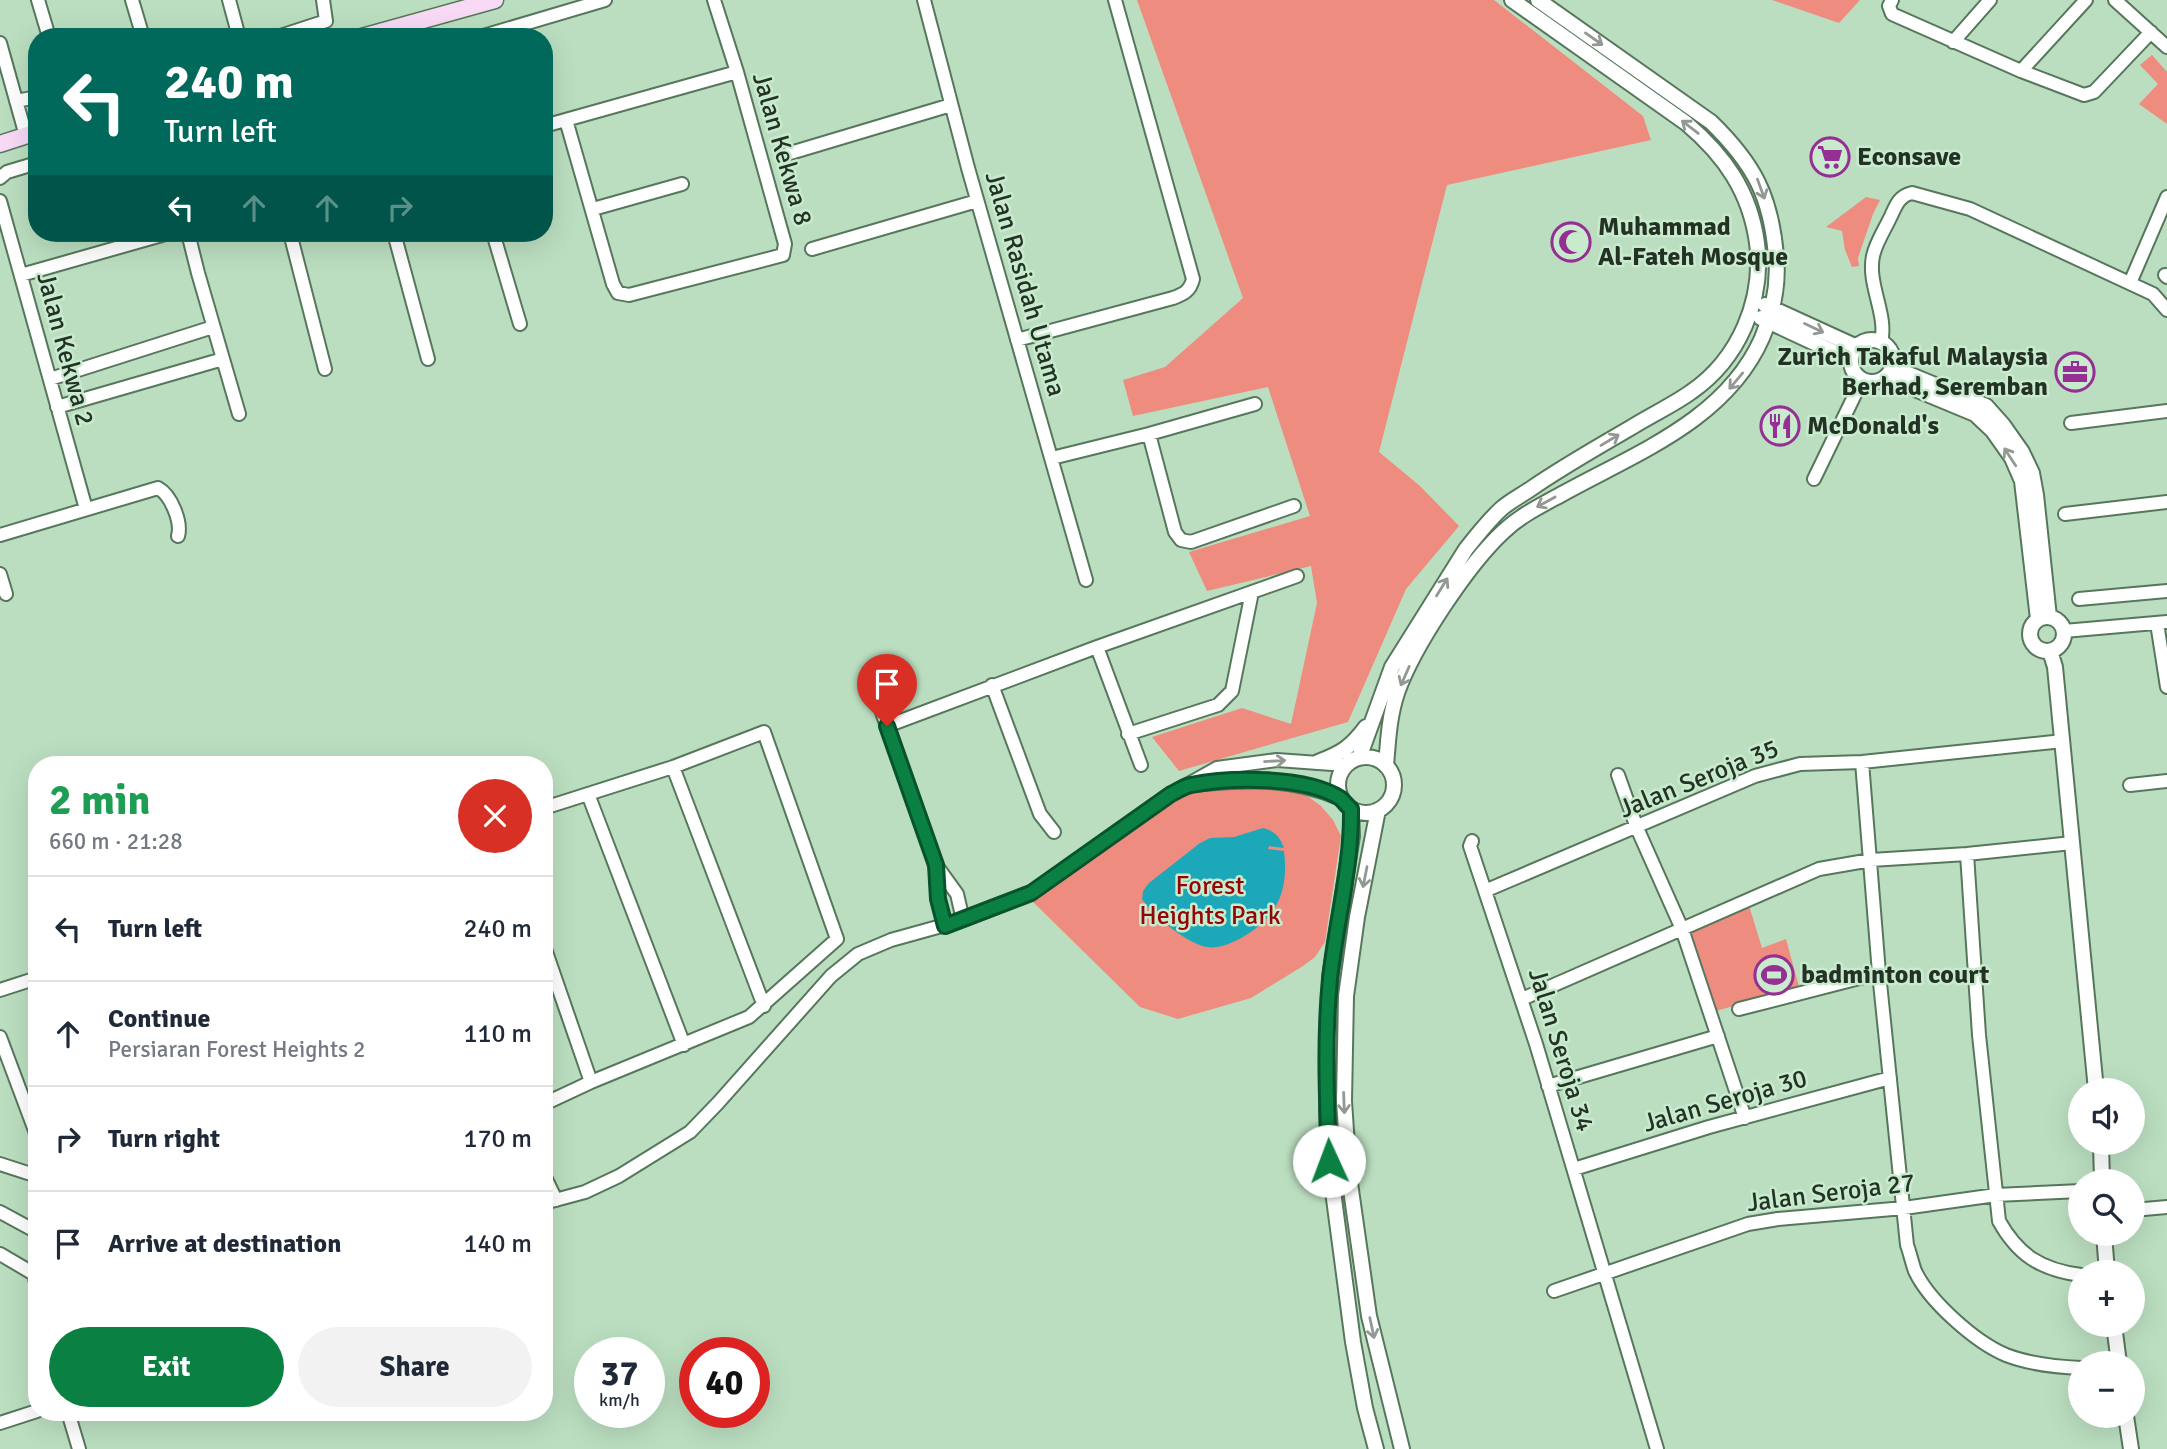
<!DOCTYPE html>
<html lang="en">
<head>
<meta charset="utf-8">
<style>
	:root { --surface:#fff; --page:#f2f2f3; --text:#1f2937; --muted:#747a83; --line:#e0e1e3; --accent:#0b8043 }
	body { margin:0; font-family:Signika,sans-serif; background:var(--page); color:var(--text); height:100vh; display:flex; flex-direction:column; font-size:26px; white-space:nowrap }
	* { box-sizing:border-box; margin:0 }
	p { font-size:23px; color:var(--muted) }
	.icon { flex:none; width:38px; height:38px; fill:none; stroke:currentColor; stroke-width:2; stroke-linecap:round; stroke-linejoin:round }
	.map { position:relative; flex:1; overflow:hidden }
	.side { position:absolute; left:28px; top:756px; width:525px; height:665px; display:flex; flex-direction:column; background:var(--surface); border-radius:28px; box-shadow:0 7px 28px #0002 }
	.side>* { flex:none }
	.guide { position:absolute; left:28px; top:28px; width:525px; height:214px; border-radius:28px; box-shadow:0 7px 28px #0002; background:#00695c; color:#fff; overflow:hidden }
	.controls { position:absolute; left:2068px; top:1078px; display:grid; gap:14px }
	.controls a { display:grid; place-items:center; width:77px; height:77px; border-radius:50%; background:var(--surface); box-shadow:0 7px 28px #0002; font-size:35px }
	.speed { position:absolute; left:574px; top:1337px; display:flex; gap:14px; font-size:35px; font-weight:700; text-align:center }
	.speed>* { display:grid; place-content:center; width:91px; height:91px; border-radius:50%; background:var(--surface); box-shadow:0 7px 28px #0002; line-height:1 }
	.speed small { font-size:18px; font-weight:400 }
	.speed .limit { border:10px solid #d22; background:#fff; color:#111 }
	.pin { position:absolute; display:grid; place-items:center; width:60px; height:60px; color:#fff; margin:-72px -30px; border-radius:50% 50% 50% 0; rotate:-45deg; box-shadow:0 0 7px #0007 }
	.pin .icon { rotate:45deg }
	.me { position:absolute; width:77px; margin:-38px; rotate:358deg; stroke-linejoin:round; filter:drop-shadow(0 0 5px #0008) }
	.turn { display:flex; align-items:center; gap:24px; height:147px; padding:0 21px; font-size:32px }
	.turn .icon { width:91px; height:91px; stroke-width:2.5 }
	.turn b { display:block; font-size:49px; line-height:60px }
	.lanes { display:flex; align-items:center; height:66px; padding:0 21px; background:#0003; justify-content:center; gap:35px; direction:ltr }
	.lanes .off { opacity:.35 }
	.round { display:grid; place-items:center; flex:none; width:74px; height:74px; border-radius:37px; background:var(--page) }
	.summary { display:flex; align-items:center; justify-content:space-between; height:119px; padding:0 21px }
	h1 { font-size:42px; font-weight:700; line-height:52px; color:#1e9e55 }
	.action { display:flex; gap:14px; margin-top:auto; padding:14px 21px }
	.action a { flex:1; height:80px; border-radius:42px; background:var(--accent); color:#fff; font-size:28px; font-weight:700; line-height:80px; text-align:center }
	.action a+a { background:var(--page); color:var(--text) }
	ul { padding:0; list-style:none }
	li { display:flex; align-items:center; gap:21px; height:105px; padding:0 21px; border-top:2px solid var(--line) }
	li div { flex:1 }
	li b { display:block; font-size:26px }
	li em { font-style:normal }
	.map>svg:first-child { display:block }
	.green { fill:#ee8c7f }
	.water { fill:#1da8ba }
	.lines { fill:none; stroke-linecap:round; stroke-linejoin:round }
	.minor-casing { stroke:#57775c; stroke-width:16 }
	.tertiary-casing { stroke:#57775c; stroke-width:18 }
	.secondary-casing { stroke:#57775c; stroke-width:19 }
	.minor { stroke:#fff; stroke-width:12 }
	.tertiary { stroke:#fff; stroke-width:14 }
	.secondary { stroke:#f8daf7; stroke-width:16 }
	.oneway { stroke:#929892 }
	.route-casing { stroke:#07532c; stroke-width:18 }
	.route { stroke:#0b8043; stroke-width:12 }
	.labels { text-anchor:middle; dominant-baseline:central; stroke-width:5; stroke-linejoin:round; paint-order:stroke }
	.street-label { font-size:26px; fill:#243226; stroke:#c8ebcd }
	.poi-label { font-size:26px; font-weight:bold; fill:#243226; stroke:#c8ebcd; text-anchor:start }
	.park-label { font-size:26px; fill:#930506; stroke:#c8ebcd }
</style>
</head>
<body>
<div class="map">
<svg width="2167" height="1449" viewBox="0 0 2167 1449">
	<rect width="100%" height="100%" fill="#bbdec0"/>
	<!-- green -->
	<path class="green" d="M 1137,0 L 1494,0 L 1643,116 L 1651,140 L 1447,185 L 1379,452 L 1420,486 L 1459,526 L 1406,589 L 1348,722 L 1179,771 L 1152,737 L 1242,708 L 1291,724 L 1317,603 L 1311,566 L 1207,591 L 1189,552 L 1310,516 L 1268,387 L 1133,416 L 1123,380 L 1165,367 L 1243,298 Z
		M 1772,0 L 1860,0 L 1839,23 Z
		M 2152,55 L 2167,72 L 2167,124 L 2139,104 L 2158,84 L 2140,65 Z
		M 1866,197 L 1880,200 L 1873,214 L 1858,258 L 1859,266 L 1852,267 L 1845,250 L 1842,231 L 1826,227 Z
		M 1244,785 L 1292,790 L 1306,795 L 1321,806 L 1333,820 L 1341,836 L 1325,942 L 1315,957 L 1303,966 L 1251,998 L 1178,1019 L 1140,1007 L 1028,897 L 1190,791 Z
		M 1748,902 L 1762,948 L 1786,939 L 1799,987 L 1716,1011 L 1689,928 Z"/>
	<!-- water -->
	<path class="water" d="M 1263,828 C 1275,831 1280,837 1284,848 L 1269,846 L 1268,849 L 1284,851 C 1289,891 1277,917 1243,937 C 1232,943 1219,949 1207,947 C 1187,944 1153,915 1142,899 L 1143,891 L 1149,883 L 1200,843 L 1210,838 L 1234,837 Z"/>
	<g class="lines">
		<!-- minor casing -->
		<g class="minor-casing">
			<path id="minor" d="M 38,0 L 49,37
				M 132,0 L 143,37
				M 229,0 L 239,37
				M 924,0 L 968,168 L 1086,580
				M 1892,0 L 1889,6 L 1892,14 L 2021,71 L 2084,95 L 2094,92 L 2151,32
				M 2115,0 L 2167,47
				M 277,37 L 326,21 L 323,0
				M 480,37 L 605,0
				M 1953,42 L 1990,0
				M 0,43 L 26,136
				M 2021,71 L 2086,0
				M 16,101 L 37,97
				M 566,120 L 613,284 L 618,293 L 629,295 L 783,255 L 785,244 L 737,72 L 714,0
				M 544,126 L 737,72
				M 787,154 L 951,105
				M 0,178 L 7,172 L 37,163
				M 0,201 L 86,509
				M 593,209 L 682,184
				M 188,233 L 198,273 L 239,414
				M 290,233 L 325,369
				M 394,233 L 428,359
				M 493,233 L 520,324
				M 812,249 L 977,201
				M 21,275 L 169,233
				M 2165,275 L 2167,277
				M 2130,283 L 2167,197
				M 1017,340 L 1173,298 C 1184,294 1190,291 1193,279 L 1115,0
				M 1881,343 C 1888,314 1867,285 1873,256 C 1876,242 1885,229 1891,216 C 1896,205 1899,196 1912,193 L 1970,209 L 2153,294 L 2167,310
				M 50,379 L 213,327
				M 57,407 L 223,359
				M 2071,423 L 2167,411
				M 1149,434 L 1175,532 L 1181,540 L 1191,542 L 1294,506
				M 1052,458 L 1149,434 L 1255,404
				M 1814,479 L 1862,380
				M 2065,514 L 2167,502
				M 0,535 L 158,488 C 171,495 182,522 178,536
				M 0,574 L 6,594
				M 2079,599 L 2167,591
				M 2157,623 L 2167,687
				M 2064,631 L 2167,622
				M 1097,647 L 1141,765
				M 992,685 L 1040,814 L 1054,832
				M 876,695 L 936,865 L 938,899 L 945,926
				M 887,726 L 1097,647 L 1297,576
				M 1128,734 L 1218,705 L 1232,691 L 1252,592
				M 1862,762 L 1879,973 L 1907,1245 C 1910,1253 1912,1263 1915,1271 C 1929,1301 1975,1342 2006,1355 C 2029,1364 2056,1367 2081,1368
				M 673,767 L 764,1006
				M 1618,775 L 1637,828 L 1682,929 L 1745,1118
				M 1192,785 C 1246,780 1290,777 1341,799
				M 2130,785 L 2167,781
				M 588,794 L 684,1045
				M 544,808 L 673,767 L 764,732 L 837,939 L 749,1017 L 591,1082 L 544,1104
				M 1472,841 L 1470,846 L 1536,1044 L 1657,1449
				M 1967,854 L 1979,1035 L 1999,1221 C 2018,1255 2041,1270 2081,1275
				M 936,865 L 957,894 L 963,920
				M 1487,890 L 1755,776 L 1800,764 L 1862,762 L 2063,741
				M 544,946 L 591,1082
				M 0,990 L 37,978
				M 1522,999 L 1819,869 L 1871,860 L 1967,854 L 2072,843
				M 1739,1009 L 1879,973
				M 0,1037 L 37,1136
				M 1548,1086 L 1718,1036
				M 0,1164 L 37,1176
				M 1574,1169 L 1709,1127 L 1890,1078
				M 544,1175 L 556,1200
				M 544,1203 L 585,1192 L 619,1176 L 690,1132 L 718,1103 L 831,976 L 858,954 L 891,940 L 963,920 L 1031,893 L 1171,794 L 1217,768 L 1277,760 L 1346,765
				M 2133,1210 L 2167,1207
				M 0,1212 L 37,1232
				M 0,1254 L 34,1274 L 37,1287
				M 1554,1291 L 1748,1224 L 1778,1219 L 1904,1208 L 1996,1195 L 2081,1191
				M 68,1412 L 79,1449
				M 0,1423 L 37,1411"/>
		</g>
		<!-- tertiary casing -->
		<g class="tertiary-casing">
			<path id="tertiary" d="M 1765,305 L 1857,347
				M 1761,318 L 1851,360
				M1851 361a21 21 0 1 1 42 0a21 21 0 1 1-42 0Z
				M 1892,360 L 1906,373 L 1986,406 L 2003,425 L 2022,452 L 2032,473 L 2036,495 L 2049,617
				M 1886,377 L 1975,414 L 1993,431 L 2012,458 L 2022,481 L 2038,619
				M2030 634a17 17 0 1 1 34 0a17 17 0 1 1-34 0Z
				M 2050,651 L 2055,667 L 2096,1090
				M1338 785a28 28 0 1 1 56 0a28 28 0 1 1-56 0Z
				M 1359,758 L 1392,667 L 1466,549 C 1477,535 1488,521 1501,509 C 1510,501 1522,495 1532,488 C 1564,466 1598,447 1632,427 C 1651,415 1673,405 1691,392 C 1739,359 1764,300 1757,243 C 1750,192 1725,156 1686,123 L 1512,0
				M 1318,762 C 1342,753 1351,747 1366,727
				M 1386,766 C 1388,742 1389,717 1397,693 C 1413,647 1468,564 1504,531 C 1521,515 1542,505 1562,494 C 1636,453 1726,420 1762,338 C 1773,312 1779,285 1776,256 C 1771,196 1754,164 1711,122 L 1538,0
				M 1351,809 L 1352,836 L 1330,978 L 1327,1110 L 1329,1161 L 1353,1342 L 1365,1408 L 1376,1449
				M 1378,810 L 1357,917 L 1346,996 L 1344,1101 L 1349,1176 L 1369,1316 L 1402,1449
				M 2101,1143 L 2102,1181
				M 2104,1234 L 2107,1272
				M 2114,1325 L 2119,1363
				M 2126,1416 L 2131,1449"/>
		</g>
		<!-- secondary casing -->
		<g class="secondary-casing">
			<path id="secondary" d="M 362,37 L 495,0
				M 0,144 L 37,132"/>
		</g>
		<!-- minor -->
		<use href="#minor" class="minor"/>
		<!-- tertiary -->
		<use href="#tertiary" class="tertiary"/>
		<!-- secondary -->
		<use href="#secondary" class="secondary"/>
	</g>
	<!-- one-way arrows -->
	<defs><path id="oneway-shaft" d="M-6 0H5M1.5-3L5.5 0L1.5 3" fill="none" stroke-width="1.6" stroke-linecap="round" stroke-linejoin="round" transform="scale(1.75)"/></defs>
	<g class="oneway">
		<use href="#oneway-shaft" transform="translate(1594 39) rotate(35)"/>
		<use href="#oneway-shaft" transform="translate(1690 127) rotate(-142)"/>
		<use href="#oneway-shaft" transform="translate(1761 189) rotate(70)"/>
		<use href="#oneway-shaft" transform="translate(1814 328) rotate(25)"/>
		<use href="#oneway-shaft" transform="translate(1736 381) rotate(130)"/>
		<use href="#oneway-shaft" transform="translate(1610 440) rotate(-31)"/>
		<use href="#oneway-shaft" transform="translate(2010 457) rotate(-123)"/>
		<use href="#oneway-shaft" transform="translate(1546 502) rotate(151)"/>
		<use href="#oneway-shaft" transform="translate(1442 587) rotate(-58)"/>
		<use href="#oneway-shaft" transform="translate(1405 676) rotate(114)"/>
		<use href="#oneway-shaft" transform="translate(1275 761) rotate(-3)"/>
		<use href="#oneway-shaft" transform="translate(1365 877) rotate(101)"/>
		<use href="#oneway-shaft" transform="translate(1344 1103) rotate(88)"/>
		<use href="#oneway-shaft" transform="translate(1372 1328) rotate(78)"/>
	</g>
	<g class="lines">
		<!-- route casing -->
		<g class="route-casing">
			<path id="route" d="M 887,726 L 936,865 L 938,899 L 945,926 L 1031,893 L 1171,794 C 1178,791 1184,786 1191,785 C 1230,777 1306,776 1340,798 C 1344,801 1347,806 1351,809 C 1352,867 1336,922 1330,979 C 1324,1039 1327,1101 1329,1161"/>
		</g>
		<!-- route -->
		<use href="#route" class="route"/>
	</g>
	<!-- icons -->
	<defs>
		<g id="supermarket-ring" transform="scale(2.0125)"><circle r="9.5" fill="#c8ebcd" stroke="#962f94" stroke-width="1.5"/><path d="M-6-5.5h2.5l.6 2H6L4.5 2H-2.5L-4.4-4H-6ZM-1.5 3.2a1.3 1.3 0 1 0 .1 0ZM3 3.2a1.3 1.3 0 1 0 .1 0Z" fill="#962f94"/></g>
		<g id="mosque-ring" transform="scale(2.0125)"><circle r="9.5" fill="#c8ebcd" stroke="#962f94" stroke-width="1.5"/><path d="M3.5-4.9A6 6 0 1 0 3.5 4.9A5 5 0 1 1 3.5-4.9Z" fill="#962f94"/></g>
		<g id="office-ring" transform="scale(2.0125)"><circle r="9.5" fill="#c8ebcd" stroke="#962f94" stroke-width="1.5"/><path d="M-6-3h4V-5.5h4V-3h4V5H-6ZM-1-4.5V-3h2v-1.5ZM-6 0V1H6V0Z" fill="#962f94"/></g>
		<g id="restaurant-ring" transform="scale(2.0125)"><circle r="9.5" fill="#c8ebcd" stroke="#962f94" stroke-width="1.5"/><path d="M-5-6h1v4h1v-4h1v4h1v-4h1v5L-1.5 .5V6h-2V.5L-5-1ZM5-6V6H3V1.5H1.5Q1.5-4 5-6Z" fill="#962f94"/></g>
		<g id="stadium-ring" transform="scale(2.0125)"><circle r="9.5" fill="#c8ebcd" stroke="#962f94" stroke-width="1.5"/><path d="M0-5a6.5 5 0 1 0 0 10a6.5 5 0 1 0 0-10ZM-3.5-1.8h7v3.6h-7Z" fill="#962f94"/></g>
	</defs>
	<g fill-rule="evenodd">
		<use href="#supermarket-ring" x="1830" y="157"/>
		<use href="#mosque-ring" x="1571" y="242"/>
		<use href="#office-ring" x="2075" y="372"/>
		<use href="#restaurant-ring" x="1780" y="426"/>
		<use href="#stadium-ring" x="1774" y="975"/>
	</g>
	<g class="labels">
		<!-- street labels -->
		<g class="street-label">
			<text transform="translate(782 149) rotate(74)">Jalan Kekwa 8</text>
			<text transform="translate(1025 284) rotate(74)">Jalan Rasidah Utama</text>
			<text transform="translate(65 349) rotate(75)">Jalan Kekwa 2</text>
			<text transform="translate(1699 779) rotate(-22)">Jalan Seroja 35</text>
			<text transform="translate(1561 1050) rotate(73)">Jalan Seroja 34</text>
			<text transform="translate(1725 1101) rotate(-16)">Jalan Seroja 30</text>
			<text transform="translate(1831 1193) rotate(-7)">Jalan Seroja 27</text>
		</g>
		<!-- poi labels -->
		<g class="poi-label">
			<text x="1857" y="157">Econsave</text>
			<text x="1598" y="227">Muhammad<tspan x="1598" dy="30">Al-Fateh Mosque</tspan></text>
			<text x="2048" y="357" text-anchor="end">Zurich Takaful Malaysia<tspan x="2048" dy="30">Berhad, Seremban</tspan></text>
			<text x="1807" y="426">McDonald's</text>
			<text x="1801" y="975">badminton court</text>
		</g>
		<!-- park labels -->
		<g class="park-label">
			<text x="1210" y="886">Forest<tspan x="1210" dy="30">Heights Park</tspan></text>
		</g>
	</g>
</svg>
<div class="controls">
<a><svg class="icon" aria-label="sound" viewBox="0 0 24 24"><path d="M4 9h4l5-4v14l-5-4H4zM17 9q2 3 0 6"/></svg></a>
<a><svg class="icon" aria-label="search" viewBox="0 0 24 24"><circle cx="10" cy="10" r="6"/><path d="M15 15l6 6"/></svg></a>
<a>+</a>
<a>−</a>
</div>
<div class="speed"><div>37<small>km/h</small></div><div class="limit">40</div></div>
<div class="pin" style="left:887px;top:726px;background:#d93025"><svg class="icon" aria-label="arrive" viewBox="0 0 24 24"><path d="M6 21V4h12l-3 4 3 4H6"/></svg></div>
<svg class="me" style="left:1329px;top:1161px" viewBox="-20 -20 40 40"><circle r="19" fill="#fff"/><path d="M0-13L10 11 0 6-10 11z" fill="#0b8043"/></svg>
<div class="guide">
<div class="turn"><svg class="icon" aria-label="left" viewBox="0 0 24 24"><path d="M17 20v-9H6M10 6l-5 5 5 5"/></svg><div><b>240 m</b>Turn left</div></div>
<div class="lanes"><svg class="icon" aria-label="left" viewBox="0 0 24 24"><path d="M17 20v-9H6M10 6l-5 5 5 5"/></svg><svg class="icon off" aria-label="ahead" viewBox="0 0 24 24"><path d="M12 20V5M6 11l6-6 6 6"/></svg><svg class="icon off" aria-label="ahead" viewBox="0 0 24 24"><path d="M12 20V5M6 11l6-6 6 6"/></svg><svg class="icon off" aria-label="right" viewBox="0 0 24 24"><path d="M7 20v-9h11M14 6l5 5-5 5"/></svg></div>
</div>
<section class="side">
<div class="summary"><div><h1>2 min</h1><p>660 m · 21:28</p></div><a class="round" style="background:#d93025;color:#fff"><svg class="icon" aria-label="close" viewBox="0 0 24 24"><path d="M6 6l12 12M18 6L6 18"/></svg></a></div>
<ul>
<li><svg class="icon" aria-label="left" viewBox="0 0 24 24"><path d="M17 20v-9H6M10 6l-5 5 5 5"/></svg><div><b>Turn left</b></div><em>240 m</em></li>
<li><svg class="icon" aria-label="ahead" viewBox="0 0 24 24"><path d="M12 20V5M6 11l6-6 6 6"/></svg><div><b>Continue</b><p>Persiaran Forest Heights 2</p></div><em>110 m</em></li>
<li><svg class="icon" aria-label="right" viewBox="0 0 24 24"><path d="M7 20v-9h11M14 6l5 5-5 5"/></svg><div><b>Turn right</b></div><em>170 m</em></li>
<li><svg class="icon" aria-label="arrive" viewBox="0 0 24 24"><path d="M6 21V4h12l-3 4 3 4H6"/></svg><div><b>Arrive at destination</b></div><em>140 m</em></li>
</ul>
<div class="action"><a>Exit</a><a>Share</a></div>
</section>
</div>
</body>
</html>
